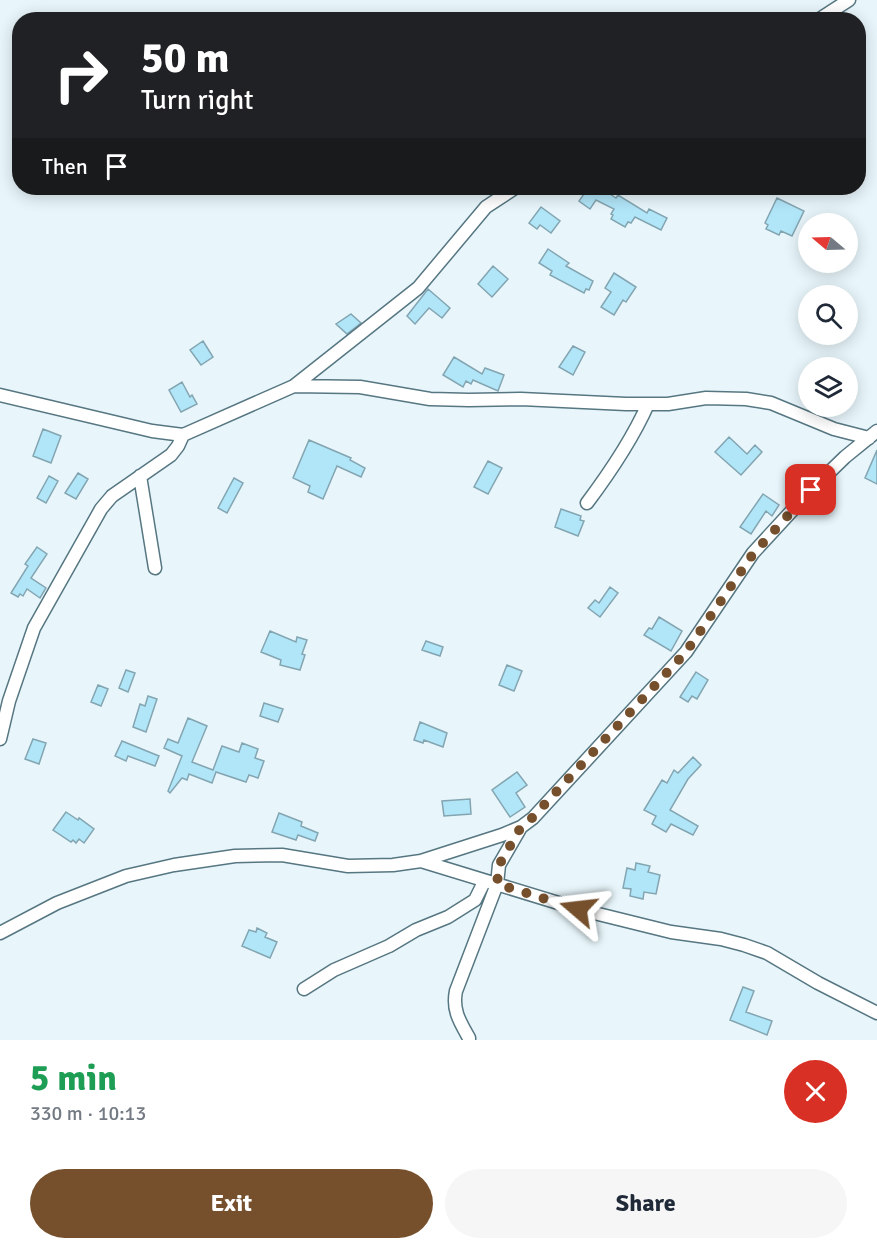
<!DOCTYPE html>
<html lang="en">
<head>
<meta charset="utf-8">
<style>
	:root { --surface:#fff; --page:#f6f6f7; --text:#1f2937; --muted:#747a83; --accent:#76502c }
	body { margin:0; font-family:Signika,sans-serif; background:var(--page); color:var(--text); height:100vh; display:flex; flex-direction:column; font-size:22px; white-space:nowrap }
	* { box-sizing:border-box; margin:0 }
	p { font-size:20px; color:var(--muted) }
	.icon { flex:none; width:33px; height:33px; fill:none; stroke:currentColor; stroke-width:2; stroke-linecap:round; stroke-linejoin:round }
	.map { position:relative; height:1040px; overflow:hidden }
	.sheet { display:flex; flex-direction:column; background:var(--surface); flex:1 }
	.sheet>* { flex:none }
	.hud { position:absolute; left:12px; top:12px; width:854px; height:183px; border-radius:24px; box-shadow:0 3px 15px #0003; background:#202124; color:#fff; overflow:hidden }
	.needle { width:39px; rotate:289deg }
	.buttons { position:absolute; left:798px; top:213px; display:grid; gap:12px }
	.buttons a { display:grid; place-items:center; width:60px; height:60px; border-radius:50%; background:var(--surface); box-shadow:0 3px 15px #0003; font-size:30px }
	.pin { position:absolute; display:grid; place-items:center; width:51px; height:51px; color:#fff; margin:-26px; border-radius:12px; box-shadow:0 3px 9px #0006 }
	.me { position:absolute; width:66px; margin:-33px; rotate:287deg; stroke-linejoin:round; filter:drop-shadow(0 0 4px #0008) }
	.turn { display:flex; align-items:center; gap:21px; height:126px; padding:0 30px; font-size:27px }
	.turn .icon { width:78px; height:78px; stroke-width:2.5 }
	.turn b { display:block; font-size:42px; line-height:51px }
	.then { display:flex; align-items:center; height:57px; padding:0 30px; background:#0003; gap:12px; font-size:22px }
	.round { display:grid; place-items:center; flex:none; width:63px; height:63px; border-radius:32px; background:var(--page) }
	.summary { display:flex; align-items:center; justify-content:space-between; height:102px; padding:0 30px }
	h1 { font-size:36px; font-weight:700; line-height:45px; color:#1e9e55 }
	.action { display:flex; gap:12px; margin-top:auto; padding:12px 30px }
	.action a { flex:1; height:69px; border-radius:36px; background:var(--accent); color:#fff; font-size:24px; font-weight:700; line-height:69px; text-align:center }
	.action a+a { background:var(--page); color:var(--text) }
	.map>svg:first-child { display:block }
	.building { fill:#b1e5f8; stroke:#83a5b1; stroke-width:1.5 }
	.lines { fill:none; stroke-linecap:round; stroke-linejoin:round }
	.minor-casing { stroke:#567681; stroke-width:15 }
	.minor { stroke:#fff; stroke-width:12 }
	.route { stroke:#76502c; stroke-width:10; stroke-dasharray:0 18 }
</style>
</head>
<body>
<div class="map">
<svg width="877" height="1040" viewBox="0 0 877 1040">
	<rect width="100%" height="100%" fill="#e8f6fb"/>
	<!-- building -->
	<path class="building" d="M 588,188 L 601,188 L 616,198 L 618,195 L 647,213 L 649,209 L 667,218 L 661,230 L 635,217 L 631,223 L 628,222 L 625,227 L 611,219 L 613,215 L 611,214 L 614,209 L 596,200 L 590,209 L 579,201 Z
		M 777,198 L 804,211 L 792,236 L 781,231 L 779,235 L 766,229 L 768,225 L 765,223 Z
		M 541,207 L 560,221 L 551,233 L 540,225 L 537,229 L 529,223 Z
		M 548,249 L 569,263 L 566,266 L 593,281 L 589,290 L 586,289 L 584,293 L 550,275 L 552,271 L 539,263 Z
		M 493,266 L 508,279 L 492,297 L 478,284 Z
		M 614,273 L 636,287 L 626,302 L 623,300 L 614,315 L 601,307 L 611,292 L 605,288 Z
		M 428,289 L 450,308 L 442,318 L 429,308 L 415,324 L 407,316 Z
		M 351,314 L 361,323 L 347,334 L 336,324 Z
		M 203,341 L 213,357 L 201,365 L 190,350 Z
		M 573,346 L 585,352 L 573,375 L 559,367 Z
		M 454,357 L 482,374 L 485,368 L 504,375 L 498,391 L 473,380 L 471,384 L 466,381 L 463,387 L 443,375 Z
		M 182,382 L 190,397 L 192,395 L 197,404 L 181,412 L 169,390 Z
		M 43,429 L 61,436 L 51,463 L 33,456 Z
		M 729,437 L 747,454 L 755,445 L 762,452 L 741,475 L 715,452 Z
		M 309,440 L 351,458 L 350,460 L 365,468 L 361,477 L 337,466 L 323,499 L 308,492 L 310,486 L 293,478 Z
		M 877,450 L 877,484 L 865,478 Z
		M 488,461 L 502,468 L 488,494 L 474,487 Z
		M 78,473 L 88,479 L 76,499 L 65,493 Z
		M 49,476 L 58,481 L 46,503 L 37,498 Z
		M 234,478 L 243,483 L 227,513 L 218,508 Z
		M 763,494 L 779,505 L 772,516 L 766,511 L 751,534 L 740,527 Z
		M 561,509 L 581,516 L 580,520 L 584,521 L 578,536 L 555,527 Z
		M 37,547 L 47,554 L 31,578 L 46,588 L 40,598 L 27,589 L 23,596 L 20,594 L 18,597 L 11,593 L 28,566 L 25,564 Z
		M 610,587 L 618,593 L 600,617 L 588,608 L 595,600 L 599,603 Z
		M 659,617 L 682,631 L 671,651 L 644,635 L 649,628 L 652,629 Z
		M 270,631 L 296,642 L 297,637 L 307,640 L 302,654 L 305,655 L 300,670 L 280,665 L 281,660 L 261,652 Z
		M 426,641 L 443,647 L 440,656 L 422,650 Z
		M 507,665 L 522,671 L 514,691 L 499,685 Z
		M 126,670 L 135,673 L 128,692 L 119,688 Z
		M 696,672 L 708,680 L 697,699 L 692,696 L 688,702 L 680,697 Z
		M 98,685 L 108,689 L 101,706 L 91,702 Z
		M 148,696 L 157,699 L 146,732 L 133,727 L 140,704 L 145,706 Z
		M 264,703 L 283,709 L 278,722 L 260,716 Z
		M 188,718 L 207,726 L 192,762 L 213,770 L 222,746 L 239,752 L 242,743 L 258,749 L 255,758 L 264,761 L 258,778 L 249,775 L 246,782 L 216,772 L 212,783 L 189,774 L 187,780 L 182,778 L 170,793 L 168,791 L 182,756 L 164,748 L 168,739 L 178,743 Z
		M 420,722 L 447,733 L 443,747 L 424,740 L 423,743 L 414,740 Z
		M 33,739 L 46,743 L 39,764 L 25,759 Z
		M 122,741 L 159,756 L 155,766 L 128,756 L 126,761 L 115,756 Z
		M 693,757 L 701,765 L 688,779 L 670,810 L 698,826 L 693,835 L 671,824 L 666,832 L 652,824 L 656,816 L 644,810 L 662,780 L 667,783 L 674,770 L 678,773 Z
		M 517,772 L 527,785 L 516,793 L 525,807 L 510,817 L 492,790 Z
		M 470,799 L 471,814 L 444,816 L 442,801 Z
		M 66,812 L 78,820 L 79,818 L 94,829 L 84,843 L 79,839 L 76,843 L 73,840 L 71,842 L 53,830 Z
		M 279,813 L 302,822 L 301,826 L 318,833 L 315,841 L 298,835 L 296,840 L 272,832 Z
		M 636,863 L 650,866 L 648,872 L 660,875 L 656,894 L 644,892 L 643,899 L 630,896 L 631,889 L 623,888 L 627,868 L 635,870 Z
		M 257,928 L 267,933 L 265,937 L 277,942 L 270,958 L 242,946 L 249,930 L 256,932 Z
		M 743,987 L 754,991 L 746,1012 L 772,1021 L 767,1035 L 730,1020 Z"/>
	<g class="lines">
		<!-- minor casing -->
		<g class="minor-casing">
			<path id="minor" d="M 818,20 L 849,0
				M 294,386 L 360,387 L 430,399 L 469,400 L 521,399 L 626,404 L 668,404 L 706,398 L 746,399 L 771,403 L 834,429 L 869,438
				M 0,395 L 152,431 L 183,435 L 294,386 L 418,288 L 486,207 L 515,188
				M 140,476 L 155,568
				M 587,503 C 611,471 632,440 648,404
				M 0,739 L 9,701 L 34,628 L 101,509 L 112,496 L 171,455 L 178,446 L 183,435
				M 421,861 L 578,909 L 671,932 L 721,939 L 744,945 L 767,953 L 818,983 L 877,1013
				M 0,933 L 57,903 L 126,876 L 174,865 L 235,856 L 282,855 L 348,866 L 393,865 L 421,861 L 502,835 L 521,827 L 533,818 L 686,652 L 753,553 L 811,490 L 845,457 L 877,431
				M 304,989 L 334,970 L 389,946 L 416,930 L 448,917 L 475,900 L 484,882
				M 469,1040 L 469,1038 C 460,1022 452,1010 456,991 L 497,884 L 499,865 L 521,827"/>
		</g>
		<!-- minor -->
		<use href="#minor" class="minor"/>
	</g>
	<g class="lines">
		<!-- route -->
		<path class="route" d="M 578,909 L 497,884 L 499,865 L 521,827 L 532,818 L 686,652 L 753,554 L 811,490"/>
	</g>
</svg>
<div class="buttons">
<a><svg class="needle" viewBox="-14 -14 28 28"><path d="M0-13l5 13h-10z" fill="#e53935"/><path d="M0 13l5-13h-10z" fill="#747a83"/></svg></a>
<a><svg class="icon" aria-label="search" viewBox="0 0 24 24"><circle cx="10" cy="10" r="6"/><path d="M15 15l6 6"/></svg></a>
<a><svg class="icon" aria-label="layers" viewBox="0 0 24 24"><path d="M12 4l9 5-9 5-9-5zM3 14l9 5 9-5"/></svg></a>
</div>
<div class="pin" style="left:811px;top:490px;background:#d93025"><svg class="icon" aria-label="arrive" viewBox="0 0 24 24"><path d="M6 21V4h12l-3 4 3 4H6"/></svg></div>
<svg class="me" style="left:578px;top:909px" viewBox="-20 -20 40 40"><path d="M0-17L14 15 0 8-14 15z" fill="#76502c" stroke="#fff" stroke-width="4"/></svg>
<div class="hud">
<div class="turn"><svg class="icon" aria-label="right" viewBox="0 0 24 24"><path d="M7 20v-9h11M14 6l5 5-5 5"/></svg><div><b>50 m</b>Turn right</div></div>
<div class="then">Then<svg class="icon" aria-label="arrive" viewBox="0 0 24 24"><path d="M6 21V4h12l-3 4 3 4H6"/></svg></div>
</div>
</div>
<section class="sheet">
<div class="summary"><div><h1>5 min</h1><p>330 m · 10:13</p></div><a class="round" style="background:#d93025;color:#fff"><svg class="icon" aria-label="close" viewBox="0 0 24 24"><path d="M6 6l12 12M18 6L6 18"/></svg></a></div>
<div class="action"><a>Exit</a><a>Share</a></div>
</section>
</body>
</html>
